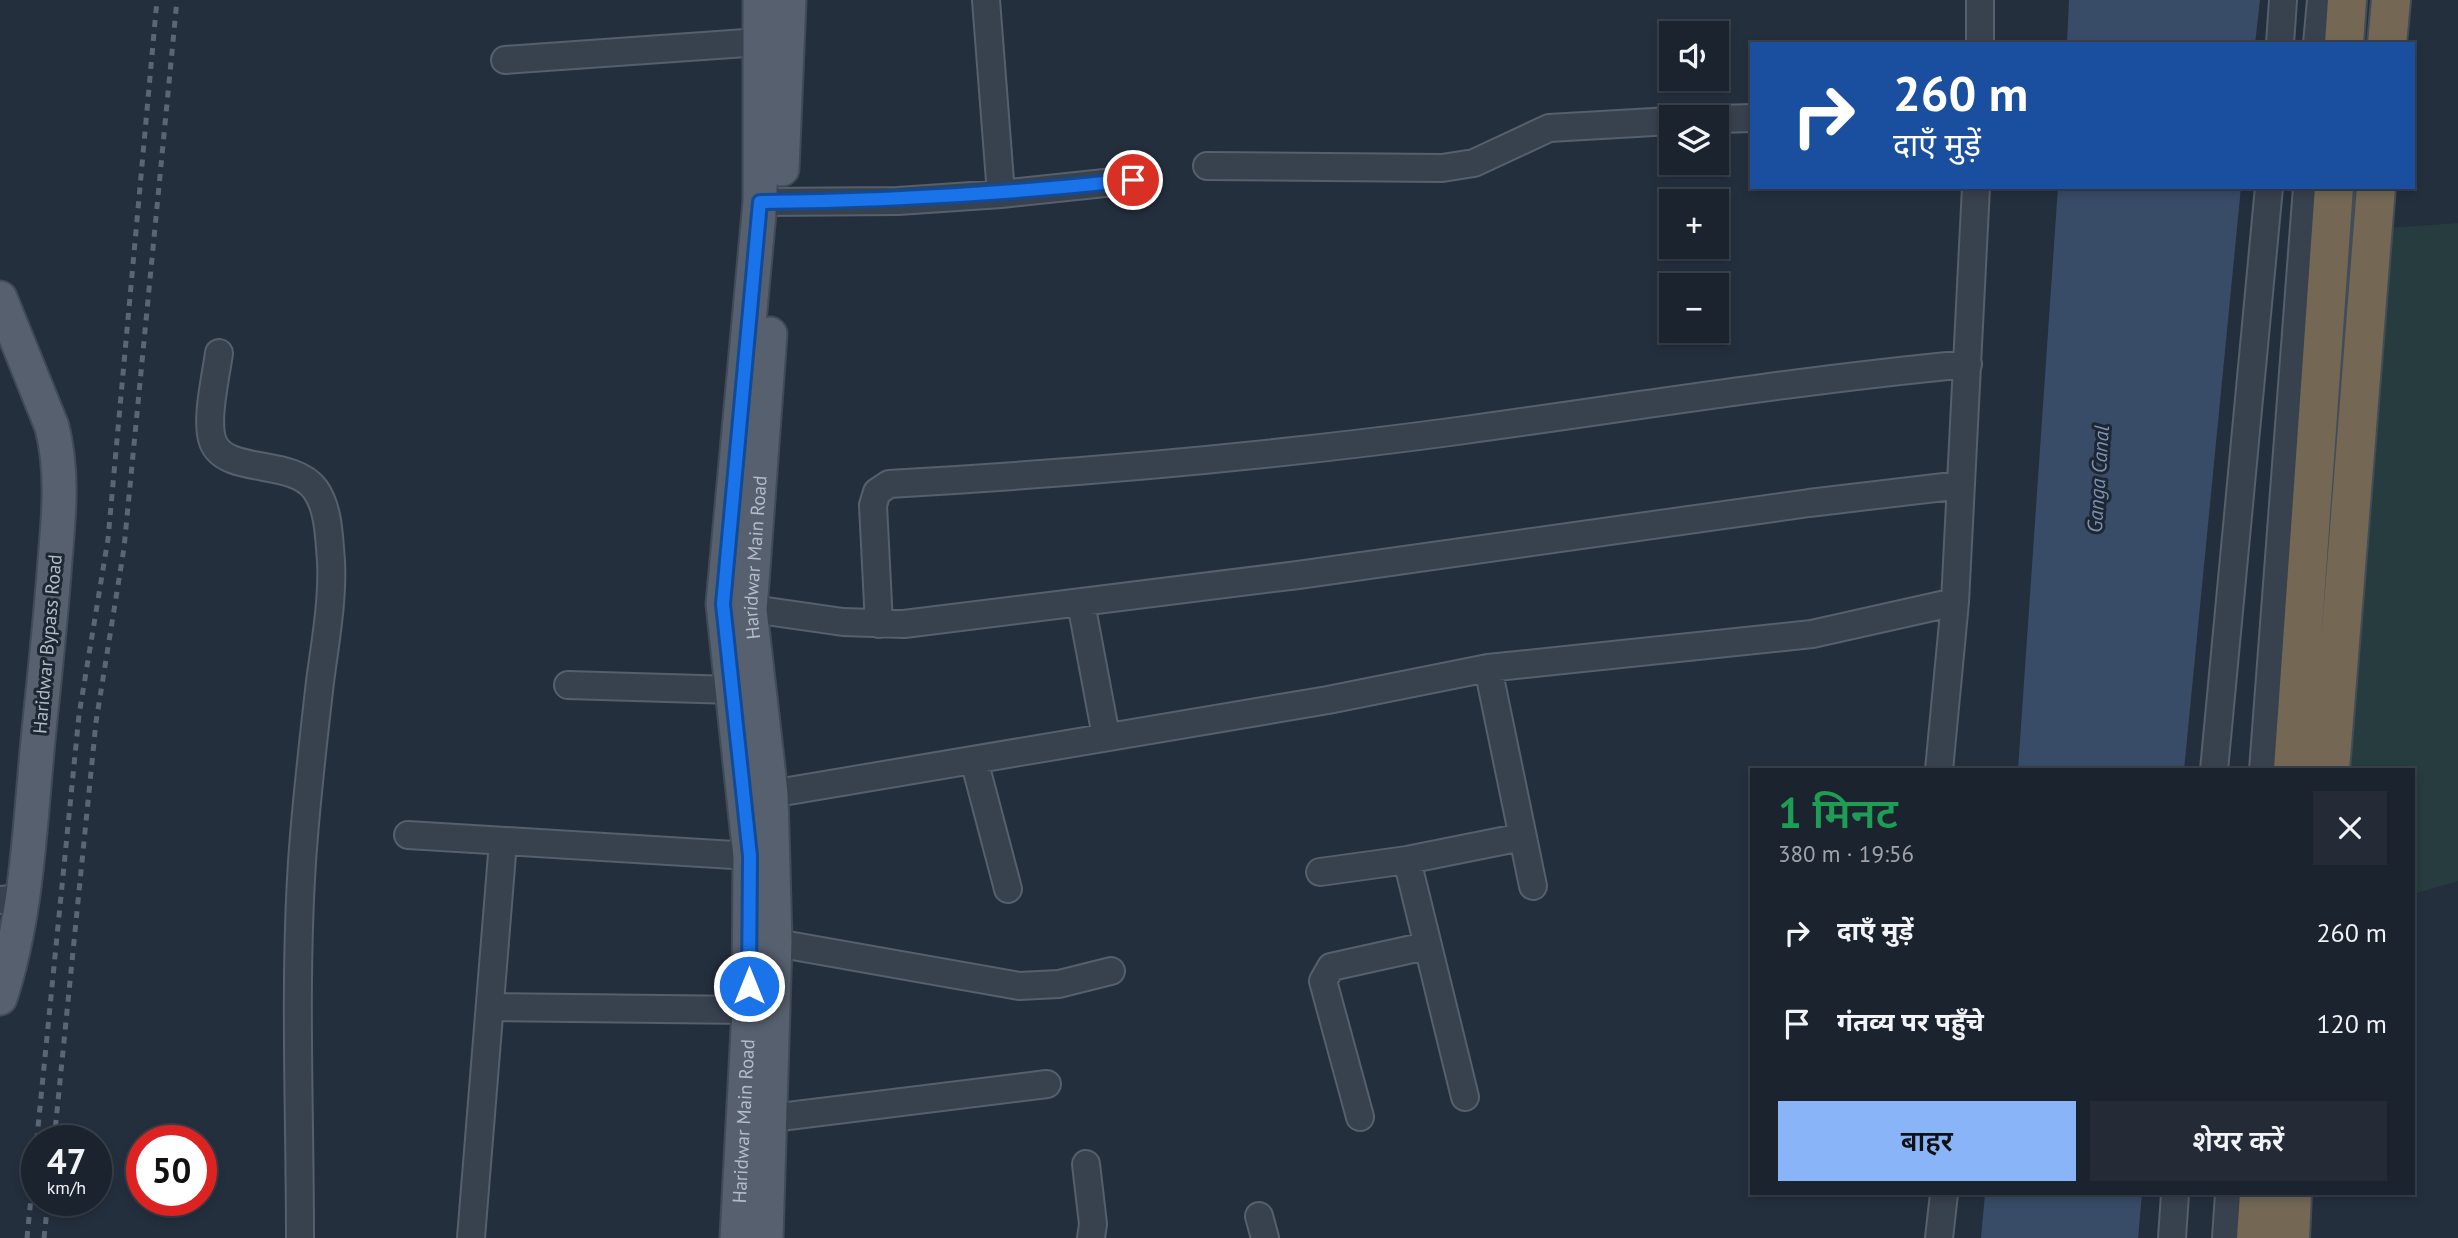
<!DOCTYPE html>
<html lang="hi">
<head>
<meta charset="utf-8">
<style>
	:root { --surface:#1b232e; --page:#242b36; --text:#f1f3f6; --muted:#a0a4aa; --line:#39404a; --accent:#8ab4f8 }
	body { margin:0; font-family:"PT Sans","Noto Sans Devanagari",sans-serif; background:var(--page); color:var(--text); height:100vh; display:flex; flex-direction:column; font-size:26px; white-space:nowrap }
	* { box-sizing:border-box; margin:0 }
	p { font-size:23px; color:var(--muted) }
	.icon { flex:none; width:38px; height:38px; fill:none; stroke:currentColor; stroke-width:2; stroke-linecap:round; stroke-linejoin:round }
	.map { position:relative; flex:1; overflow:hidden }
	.drawer { position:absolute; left:1750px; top:768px; width:665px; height:427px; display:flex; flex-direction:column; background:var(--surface); border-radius:0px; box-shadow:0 4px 10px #0003,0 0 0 2px var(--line) }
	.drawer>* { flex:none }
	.top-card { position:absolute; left:1750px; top:42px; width:665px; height:147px; border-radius:0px; box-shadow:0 4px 10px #0003,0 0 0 2px var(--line); background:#1a4fa0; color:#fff; overflow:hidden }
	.tools { position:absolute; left:1659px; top:21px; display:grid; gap:14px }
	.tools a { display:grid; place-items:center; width:70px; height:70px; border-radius:0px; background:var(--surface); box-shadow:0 4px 10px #0003,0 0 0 2px var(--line); font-size:35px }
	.speed { position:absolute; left:21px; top:1125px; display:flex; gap:14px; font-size:35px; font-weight:700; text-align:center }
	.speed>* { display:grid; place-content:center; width:91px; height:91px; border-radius:50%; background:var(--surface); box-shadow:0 4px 10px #0003,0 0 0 2px var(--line); line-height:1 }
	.speed small { font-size:18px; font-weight:400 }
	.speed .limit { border:10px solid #d22; background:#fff; color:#111 }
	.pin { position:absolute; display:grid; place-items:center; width:60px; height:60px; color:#fff; margin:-30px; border:4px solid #fff; border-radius:50%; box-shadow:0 2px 7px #0007 }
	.me { position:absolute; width:77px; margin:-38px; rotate:0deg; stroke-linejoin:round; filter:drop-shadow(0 0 5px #0008) }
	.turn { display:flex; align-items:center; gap:24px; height:147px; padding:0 28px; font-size:32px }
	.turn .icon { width:91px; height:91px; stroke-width:2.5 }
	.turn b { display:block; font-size:49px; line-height:60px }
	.round { display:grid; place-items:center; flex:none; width:74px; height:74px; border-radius:0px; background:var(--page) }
	.overview { display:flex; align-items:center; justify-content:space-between; height:119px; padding:0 28px }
	h1 { font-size:42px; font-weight:600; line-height:52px; color:#1e9e55 }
	.action { display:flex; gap:14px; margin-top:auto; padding:14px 28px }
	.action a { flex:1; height:80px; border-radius:0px; background:var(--accent); color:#111; font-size:28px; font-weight:600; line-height:80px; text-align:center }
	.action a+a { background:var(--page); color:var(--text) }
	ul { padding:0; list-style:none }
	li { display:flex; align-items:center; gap:21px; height:91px; padding:0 28px }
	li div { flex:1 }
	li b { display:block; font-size:26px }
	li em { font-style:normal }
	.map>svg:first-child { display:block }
	.green { fill:#263c3f }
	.water { fill:#394c67 }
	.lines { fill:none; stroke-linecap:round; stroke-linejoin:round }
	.minor-casing { stroke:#565f6c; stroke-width:30 }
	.major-casing { stroke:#414a57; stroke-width:37 }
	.highway-casing { stroke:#434c59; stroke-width:42 }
	.minor { stroke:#38414e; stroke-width:26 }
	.major { stroke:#56606e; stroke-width:33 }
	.highway { stroke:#746855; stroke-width:38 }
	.rail { stroke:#5a6575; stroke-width:5; stroke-dasharray:7 7; stroke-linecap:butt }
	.route-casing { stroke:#114b97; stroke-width:18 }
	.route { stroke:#1a73e8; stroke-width:12 }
	.labels { text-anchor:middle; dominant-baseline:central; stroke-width:6; stroke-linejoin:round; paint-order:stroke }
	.street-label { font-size:19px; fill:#b4bcc9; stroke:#1d2633 }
	.water-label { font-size:21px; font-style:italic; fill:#7c92b1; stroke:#1d2633 }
</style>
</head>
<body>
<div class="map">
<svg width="2458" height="1238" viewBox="0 0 2458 1238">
	<rect width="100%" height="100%" fill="#242f3e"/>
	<!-- green -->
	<path class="green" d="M 2458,223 L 2458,881 L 2413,894 L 2413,770 L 2345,770 L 2389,228 Z"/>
	<!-- water -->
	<path class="water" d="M 2069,0 L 2260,0 L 2255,44 L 2067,44 Z
		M 2058,187 L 2241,187 L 2184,770 L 2018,770 Z
		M 1985,1194 L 2142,1194 L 2138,1238 L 1981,1238 Z"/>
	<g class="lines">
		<!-- minor casing -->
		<g class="minor-casing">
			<path id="minor" d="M 986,0 L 1001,194
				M 1980,44 L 1980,0
				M 2280,44 L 2283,0
				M 2317,44 L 2321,0
				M 505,60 L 760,42
				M 1717,119 L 1752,118
				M 1207,166 L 1442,168 L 1474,163 L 1549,128 L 1671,121
				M 760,202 L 898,201 L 1001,194 L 1133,180
				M 219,353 C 216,376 205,421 213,442 C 226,475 292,458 315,489 C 329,508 329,538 331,561 C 333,601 325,643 320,682 C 313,742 306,802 302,862 C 294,987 300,1113 300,1238
				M 1081,603 L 1106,736
				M 732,606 L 843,622 L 904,624 L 1298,575 L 1809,503 L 1961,485
				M 879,624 L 873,505 L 877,492 L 889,484 C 1081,473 1274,456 1465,430 C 1632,407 1799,380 1968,364
				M 1488,668 L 1533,886
				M 568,685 L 733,690
				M 974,760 L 1008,889
				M 1939,770 L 1955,602 L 1976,187
				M 2214,770 L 2269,187
				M 2263,770 L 2307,187
				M 771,794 L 1328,700 L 1488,668 L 1812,634 L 1955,602
				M 408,835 L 750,856
				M 1407,860 L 1465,1097
				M 1320,872 L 1407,860 L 1522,837
				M 0,900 L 21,898
				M 759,940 L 1019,986 L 1059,984 L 1111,971
				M 492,1007 L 749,1010
				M 1360,1117 L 1323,981 L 1331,967 L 1426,946
				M 772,1118 L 1047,1084
				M 1086,1164 L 1093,1224 L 1091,1238
				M 1259,1216 L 1265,1238
				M 471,1238 L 503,842
				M 1939,1238 L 1944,1194
				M 2172,1238 L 2175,1194
				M 2226,1238 L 2229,1194"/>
		</g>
		<!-- major casing -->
		<g class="major-casing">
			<g id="major">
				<path d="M 782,169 L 789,0"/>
				<path d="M 0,298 L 52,427 C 63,471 59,515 55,560 C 51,617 45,673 39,730 C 30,819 28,913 0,998"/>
				<path id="s1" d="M 737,1238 L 749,1010 L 750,856 L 723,604 L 760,202 L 760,0"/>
				<path id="s2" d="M 766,1238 L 775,942 L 771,794 L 750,610 L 770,334"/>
			</g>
		</g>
		<!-- highway casing -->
		<g class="highway-casing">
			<path id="highway" d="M 2344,44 L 2347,0
				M 2387,44 L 2391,0
				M 2293,770 L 2334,187
				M 2330,770 L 2376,187
				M 2256,1238 L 2259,1194
				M 2290,1238 L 2292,1194"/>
		</g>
		<!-- minor -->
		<use href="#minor" class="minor"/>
		<!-- major -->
		<use href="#major" class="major"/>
		<!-- highway -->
		<use href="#highway" class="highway"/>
		<!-- rail -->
		<path class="rail" d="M 54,1141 L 96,722 L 124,548 L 177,0
			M 27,1238 L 79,715 L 108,539 L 157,0
			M 44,1238 L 48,1200"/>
	</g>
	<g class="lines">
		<!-- route casing -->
		<g class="route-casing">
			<path id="route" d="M 749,986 L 750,856 L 723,604 L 760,202 C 888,201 1006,194 1133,180"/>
		</g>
		<!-- route -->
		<use href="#route" class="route"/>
	</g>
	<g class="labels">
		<!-- street labels -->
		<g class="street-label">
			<text stroke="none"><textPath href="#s2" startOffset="682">Haridwar Main Road</textPath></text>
			<text transform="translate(47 644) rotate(-85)">Haridwar Bypass Road</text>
			<text stroke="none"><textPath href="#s1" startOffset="117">Haridwar Main Road</textPath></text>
		</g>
		<!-- water labels -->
		<g class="water-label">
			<text transform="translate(2098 479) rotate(-86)">Ganga Canal</text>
		</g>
	</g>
</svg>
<div class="tools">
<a><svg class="icon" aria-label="sound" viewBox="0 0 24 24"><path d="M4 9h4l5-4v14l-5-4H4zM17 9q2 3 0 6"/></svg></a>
<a><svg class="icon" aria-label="layers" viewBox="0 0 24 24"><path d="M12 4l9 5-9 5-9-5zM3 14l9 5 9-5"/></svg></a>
<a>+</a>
<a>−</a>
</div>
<div class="speed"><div>47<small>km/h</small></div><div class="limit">50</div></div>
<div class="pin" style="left:1133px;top:180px;background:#d93025"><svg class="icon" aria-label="arrive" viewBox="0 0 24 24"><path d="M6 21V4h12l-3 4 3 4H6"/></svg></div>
<svg class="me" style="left:749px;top:986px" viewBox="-20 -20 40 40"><circle r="17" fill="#1a73e8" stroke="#fff" stroke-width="3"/><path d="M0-11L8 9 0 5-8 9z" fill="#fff"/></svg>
<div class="top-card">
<div class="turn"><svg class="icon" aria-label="right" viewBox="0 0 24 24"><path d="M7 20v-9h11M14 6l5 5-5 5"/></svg><div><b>260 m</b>दाएँ मुड़ें</div></div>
</div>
<section class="drawer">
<div class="overview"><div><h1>1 मिनट</h1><p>380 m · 19:56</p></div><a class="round"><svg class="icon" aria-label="close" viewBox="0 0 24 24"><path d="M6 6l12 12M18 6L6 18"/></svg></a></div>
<ul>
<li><svg class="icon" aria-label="right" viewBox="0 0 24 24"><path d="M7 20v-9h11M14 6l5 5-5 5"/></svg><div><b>दाएँ मुड़ें</b></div><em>260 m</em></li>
<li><svg class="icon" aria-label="arrive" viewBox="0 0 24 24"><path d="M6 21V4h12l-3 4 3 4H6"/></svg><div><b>गंतव्य पर पहुँचे</b></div><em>120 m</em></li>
</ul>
<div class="action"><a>बाहर</a><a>शेयर करें</a></div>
</section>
</div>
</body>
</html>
